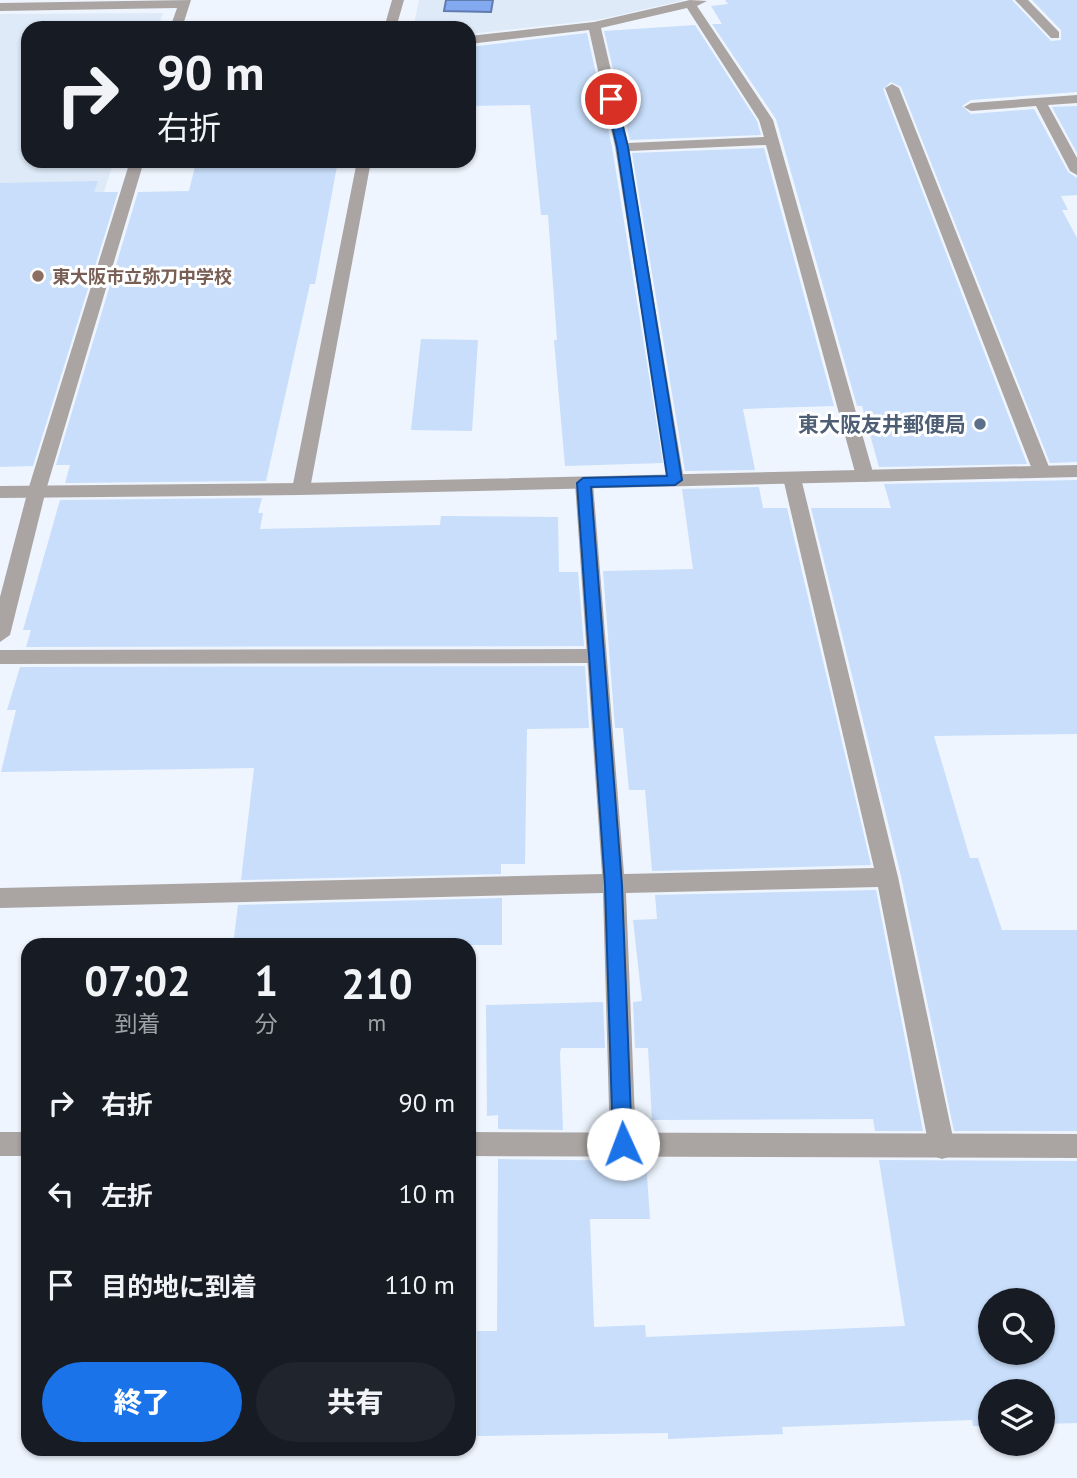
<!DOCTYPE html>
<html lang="ja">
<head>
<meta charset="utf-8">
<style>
	:root { --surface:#171b24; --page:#20242c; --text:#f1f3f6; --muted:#9ea1a6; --accent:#1a73e8 }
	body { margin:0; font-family:"PT Sans","Noto Sans JP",sans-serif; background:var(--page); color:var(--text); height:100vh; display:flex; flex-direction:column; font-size:26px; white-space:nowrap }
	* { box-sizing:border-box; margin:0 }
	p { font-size:23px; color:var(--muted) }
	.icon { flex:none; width:38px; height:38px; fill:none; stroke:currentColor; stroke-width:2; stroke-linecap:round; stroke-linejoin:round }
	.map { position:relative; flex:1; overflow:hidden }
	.side { position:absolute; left:21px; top:938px; width:455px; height:518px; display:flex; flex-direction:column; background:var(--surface); border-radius:21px; box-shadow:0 2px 5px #0004 }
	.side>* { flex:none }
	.guide { position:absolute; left:21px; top:21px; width:455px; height:147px; border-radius:21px; box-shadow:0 2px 5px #0004; background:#171b24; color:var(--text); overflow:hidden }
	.tools { position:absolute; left:978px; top:1288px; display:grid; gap:14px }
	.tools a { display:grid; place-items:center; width:77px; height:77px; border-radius:50%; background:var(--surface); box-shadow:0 2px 5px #0004; font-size:35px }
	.pin { position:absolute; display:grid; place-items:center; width:60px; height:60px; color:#fff; margin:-30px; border:4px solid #fff; border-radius:50%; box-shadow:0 2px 7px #0007 }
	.me { position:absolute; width:77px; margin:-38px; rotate:358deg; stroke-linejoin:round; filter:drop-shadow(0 0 5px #0008) }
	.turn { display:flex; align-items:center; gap:24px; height:147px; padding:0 21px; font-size:32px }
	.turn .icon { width:91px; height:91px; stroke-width:2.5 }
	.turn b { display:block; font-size:49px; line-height:60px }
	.eta { display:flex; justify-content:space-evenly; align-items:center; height:119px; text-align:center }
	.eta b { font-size:42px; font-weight:800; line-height:49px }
	.action { display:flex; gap:14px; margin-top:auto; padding:14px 21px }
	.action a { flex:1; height:80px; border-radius:42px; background:var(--accent); color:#fff; font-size:28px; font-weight:800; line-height:80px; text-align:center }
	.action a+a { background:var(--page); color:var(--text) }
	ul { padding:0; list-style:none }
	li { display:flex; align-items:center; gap:21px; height:91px; padding:0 21px }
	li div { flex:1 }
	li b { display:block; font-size:26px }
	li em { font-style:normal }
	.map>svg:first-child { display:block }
	.built { fill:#deeaf8 }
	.water { fill:#83a9f1; stroke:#607bae; stroke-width:2 }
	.building { fill:#c8defa; fill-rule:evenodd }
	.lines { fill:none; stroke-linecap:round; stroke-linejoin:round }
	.service { fill:#aaa5a3; fill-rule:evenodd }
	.minor { fill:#aaa5a3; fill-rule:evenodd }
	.tertiary { fill:#aaa5a3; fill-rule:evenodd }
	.route { fill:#1a73e8; stroke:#114b97; stroke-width:2 }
	.education-dot { fill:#8d6e63; stroke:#fff; stroke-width:2.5 }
	.service-dot { fill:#5c6f8a; stroke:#fff; stroke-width:2.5 }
	.labels { text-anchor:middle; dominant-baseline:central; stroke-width:6; stroke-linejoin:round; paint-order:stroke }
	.far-education-label { font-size:18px; font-weight:bold; fill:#785e54; stroke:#fff; text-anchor:start }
	.service-label { font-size:21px; font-weight:bold; fill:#4e5e75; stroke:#fff; text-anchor:end }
</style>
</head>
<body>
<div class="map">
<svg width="1077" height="1478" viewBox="0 0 1077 1478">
	<rect width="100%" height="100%" fill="#eef5fe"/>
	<!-- built -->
	<path class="built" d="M 419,0 L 685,0 L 597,20 L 469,34 L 469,28 L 413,28 Z
		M 163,13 L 158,28 L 28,28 L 28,161 L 114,161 L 39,391 L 0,391 L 0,14 Z"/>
	<!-- water -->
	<path class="water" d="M 446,0 L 493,0 L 491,12 L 444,11 Z"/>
	<!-- building -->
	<path class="building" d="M 725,0 L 1012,0 L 1051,41 L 1061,40 L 1061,30 L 1032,0 L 1077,0 L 1077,92 L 971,100 L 962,106 L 971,114 L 1034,109 L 1068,172 L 1077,178 L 1077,195 L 1061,196 L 1068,210 L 1062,210 L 1077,238 L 1077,462 L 1050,463 L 901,87 L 891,82 L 883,89 L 1027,464 L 879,467 L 862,406 L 857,406 L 776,119 L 712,24 L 722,24 L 711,6 L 728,4 Z
		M 695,25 L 757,121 L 761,135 L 630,140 L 604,31 Z
		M 587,33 L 612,147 L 663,463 L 565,466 L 554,340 L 557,340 L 548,215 L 541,215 L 530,105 L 469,106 L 469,47 Z
		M 1077,106 L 1077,153 L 1052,107 Z
		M 764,148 L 834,406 L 743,409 L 755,470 L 685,471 L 632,153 Z
		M 338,161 L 315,284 L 310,284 L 266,481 L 65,483 L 70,465 L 56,465 L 138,192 L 189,191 L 196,162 Z
		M 98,181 L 94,192 L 118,192 L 33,466 L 0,467 L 0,183 Z
		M 421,339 L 478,340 L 472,431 L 411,430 Z
		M 1077,480 L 1077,734 L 934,736 L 970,858 L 978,858 L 1002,930 L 1077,930 L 1077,1131 L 954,1131 L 901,876 L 811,508 L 891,508 L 884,484 Z
		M 759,487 L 763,508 L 787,508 L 871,865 L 652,871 L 645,790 L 629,790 L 623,728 L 615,728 L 603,571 L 693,569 L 682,489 Z
		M 262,498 L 258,513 L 263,513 L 260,529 L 440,525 L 441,516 L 558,517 L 559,572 L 578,572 L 584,646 L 26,647 L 31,630 L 23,630 L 60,500 Z
		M 585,666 L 589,728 L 527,729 L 525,864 L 501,864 L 501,874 L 241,880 L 254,768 L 1,772 L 16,710 L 7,710 L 20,667 Z
		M 876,890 L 923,1131 L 875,1131 L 873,1119 L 652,1120 L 648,1048 L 635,1048 L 633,1002 L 642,1001 L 633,920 L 657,919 L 655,895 Z
		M 502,898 L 502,945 L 233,945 L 238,905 Z
		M 603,1002 L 605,1048 L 561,1048 L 560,1053 L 563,1130 L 498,1129 L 498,1115 L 487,1116 L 486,1005 Z
		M 498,1159 L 646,1161 L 650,1219 L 590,1219 L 594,1327 L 645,1325 L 646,1337 L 905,1326 L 879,1160 L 1077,1161 L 1077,1423 L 1043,1424 L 1043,1391 L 990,1391 L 990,1426 L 973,1426 L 972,1420 L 782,1427 L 783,1434 L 668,1439 L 668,1433 L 477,1436 L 477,1331 L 497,1331 ZM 990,1300 L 1043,1300 L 1043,1353 L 990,1353 Z"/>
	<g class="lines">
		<!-- service -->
		<path class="service" d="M 596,649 L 606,656 L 596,663 L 0,664 L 0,650 Z
			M 0,1132 L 28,1132 L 28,1156 L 0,1156 Z
			M 469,1132 L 1077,1134 L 1077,1158 L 469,1156 Z"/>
		<!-- minor -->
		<path class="minor" d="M 191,0 L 182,28 L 170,28 L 177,8 L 0,11 L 0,3 Z
			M 392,0 L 404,0 L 396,28 L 384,28 Z
			M 690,0 L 707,1 L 697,6 L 773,120 L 874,476 L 871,480 L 865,482 L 856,476 L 766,145 L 629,151 L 684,480 L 675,486 L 669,484 L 615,147 L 589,30 L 469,44 L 469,36 L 594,22 ZM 687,8 L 759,120 L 764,137 L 628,143 L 601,28 Z
			M 1015,0 L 1028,0 L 1059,32 L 1059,38 L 1051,38 Z
			M 892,84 L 899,88 L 1051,472 L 1048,476 L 1036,476 L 1033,472 L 885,88 Z
			M 1077,95 L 1077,103 L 1048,105 L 1077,158 L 1077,175 L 1070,171 L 1036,106 L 971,111 L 964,107 L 971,103 Z
			M 130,161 L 144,161 L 46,490 L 10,635 L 0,642 L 0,597 L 28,490 Z
			M 357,161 L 371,161 L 310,489 L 301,495 L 292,489 Z
			M 792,472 L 801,478 L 898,877 L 955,1147 L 951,1156 L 942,1159 L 933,1156 L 929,1147 L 878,887 L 626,893 L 636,1144 L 632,1153 L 623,1156 L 614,1153 L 610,1144 L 603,893 L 0,908 L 0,888 L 602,874 L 575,483 L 584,477 L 593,483 L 624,874 L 874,868 L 783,478 Z"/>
		<!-- tertiary -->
		<path class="tertiary" d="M 1077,465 L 1077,477 L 301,495 L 0,498 L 0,486 L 301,483 Z"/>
	</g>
	<!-- route -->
	<path class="route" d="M 611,96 L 616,99 L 628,147 L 682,480 L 675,485 L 591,487 L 622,885 L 632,1144 L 630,1151 L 623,1153 L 616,1151 L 613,1144 L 605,885 L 577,483 L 583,478 L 667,476 L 617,147 L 606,99 Z"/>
	<!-- markers -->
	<circle class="education-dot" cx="38" cy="276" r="7"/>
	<circle class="service-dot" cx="980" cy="424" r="7"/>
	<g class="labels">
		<!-- far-education labels -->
		<g class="far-education-label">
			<text x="52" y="276">東大阪市立弥刀中学校</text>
		</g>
		<!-- service labels -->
		<g class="service-label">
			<text x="966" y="424">東大阪友井郵便局</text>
		</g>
	</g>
</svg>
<div class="tools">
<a><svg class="icon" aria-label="search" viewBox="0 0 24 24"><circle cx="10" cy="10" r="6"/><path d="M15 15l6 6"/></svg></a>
<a><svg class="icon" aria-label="layers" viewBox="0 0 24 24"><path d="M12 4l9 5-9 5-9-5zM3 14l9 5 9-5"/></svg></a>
</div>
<div class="pin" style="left:611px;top:99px;background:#d93025"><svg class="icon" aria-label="arrive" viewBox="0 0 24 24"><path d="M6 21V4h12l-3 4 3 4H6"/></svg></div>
<svg class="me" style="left:623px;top:1144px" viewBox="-20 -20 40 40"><circle r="19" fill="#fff"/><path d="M0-13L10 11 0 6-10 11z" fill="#1a73e8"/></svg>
<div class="guide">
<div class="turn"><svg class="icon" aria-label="right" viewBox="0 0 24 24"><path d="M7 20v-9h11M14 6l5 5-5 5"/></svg><div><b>90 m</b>右折</div></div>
</div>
<section class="side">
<div class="eta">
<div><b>07:02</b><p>到着</p></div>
<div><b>1</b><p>分</p></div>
<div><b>210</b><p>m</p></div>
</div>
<ul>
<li><svg class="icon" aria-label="right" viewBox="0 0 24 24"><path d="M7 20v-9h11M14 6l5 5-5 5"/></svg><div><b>右折</b></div><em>90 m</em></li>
<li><svg class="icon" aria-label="left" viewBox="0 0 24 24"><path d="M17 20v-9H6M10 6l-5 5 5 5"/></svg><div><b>左折</b></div><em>10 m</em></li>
<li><svg class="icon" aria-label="arrive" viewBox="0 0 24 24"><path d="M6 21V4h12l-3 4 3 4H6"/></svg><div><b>目的地に到着</b></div><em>110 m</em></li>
</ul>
<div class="action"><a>終了</a><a>共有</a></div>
</section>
</div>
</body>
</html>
